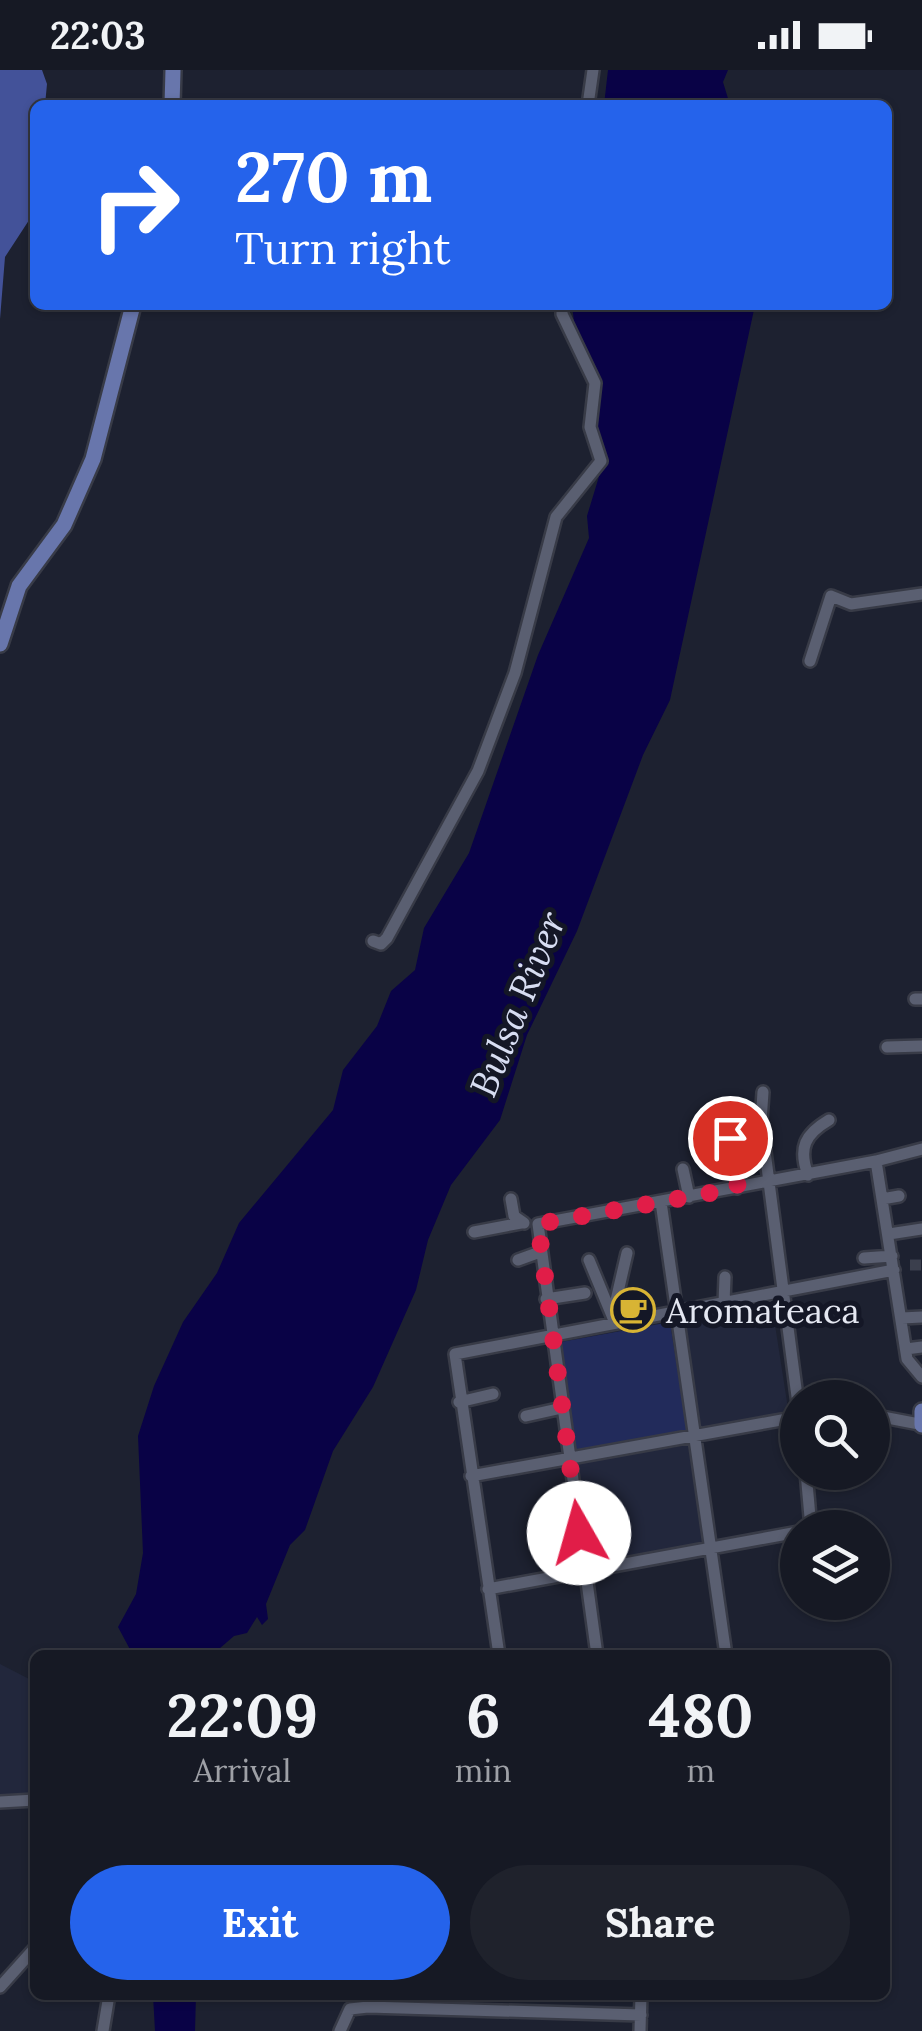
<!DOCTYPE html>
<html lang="en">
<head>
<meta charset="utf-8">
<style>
	:root { --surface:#161924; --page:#1f222c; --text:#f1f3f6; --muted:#9ea0a6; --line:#353841; --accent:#2563eb }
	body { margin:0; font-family:Lora,serif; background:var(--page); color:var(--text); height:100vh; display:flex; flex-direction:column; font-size:38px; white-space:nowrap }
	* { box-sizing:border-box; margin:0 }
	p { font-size:32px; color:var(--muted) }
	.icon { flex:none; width:55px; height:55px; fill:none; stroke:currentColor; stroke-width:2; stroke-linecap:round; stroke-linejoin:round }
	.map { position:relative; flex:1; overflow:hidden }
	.drawer { position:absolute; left:30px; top:1580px; width:860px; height:350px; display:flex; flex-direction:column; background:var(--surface); border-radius:15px; box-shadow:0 2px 8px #0004,0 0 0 2px var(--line) }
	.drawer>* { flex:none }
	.banner { position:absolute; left:30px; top:30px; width:862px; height:210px; border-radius:15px; box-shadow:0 2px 8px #0004,0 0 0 2px var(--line); background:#2563eb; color:#fff; overflow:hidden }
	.buttons { position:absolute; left:780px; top:1310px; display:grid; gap:20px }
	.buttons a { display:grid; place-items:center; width:110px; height:110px; border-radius:50%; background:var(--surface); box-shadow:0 2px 8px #0004,0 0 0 2px var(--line); font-size:50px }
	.pin { position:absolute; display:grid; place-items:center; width:85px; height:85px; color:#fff; margin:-42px; border:5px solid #fff; border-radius:50%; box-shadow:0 2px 10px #0007 }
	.me { position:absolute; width:110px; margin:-55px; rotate:353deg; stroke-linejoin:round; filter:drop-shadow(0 0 8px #0008) }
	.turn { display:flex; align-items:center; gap:35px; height:210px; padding:0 40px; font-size:45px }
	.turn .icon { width:130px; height:130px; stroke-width:2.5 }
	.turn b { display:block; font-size:70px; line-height:85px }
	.eta { display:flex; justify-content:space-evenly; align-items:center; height:170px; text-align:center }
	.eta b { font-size:60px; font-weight:700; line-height:70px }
	.primary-button { display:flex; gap:20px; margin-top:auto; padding:20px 40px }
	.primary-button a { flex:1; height:115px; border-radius:60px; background:var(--accent); color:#fff; font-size:40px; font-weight:700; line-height:115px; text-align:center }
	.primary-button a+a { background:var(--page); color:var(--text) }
	.status { display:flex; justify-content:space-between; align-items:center; height:70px; padding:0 50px; background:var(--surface); direction:ltr }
	.status svg { height:28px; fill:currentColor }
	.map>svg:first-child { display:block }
	.built { fill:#22273c }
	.green { fill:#222b5b }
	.forest { fill:#435299 }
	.water { fill:#090246 }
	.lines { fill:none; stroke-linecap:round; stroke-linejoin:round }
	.minor-tunnel { stroke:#3b3f4d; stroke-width:11; stroke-dasharray:11 5.5; stroke-linecap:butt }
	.minor-casing { stroke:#383b47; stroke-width:16 }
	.major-casing { stroke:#383b47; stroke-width:20 }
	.minor { stroke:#5a5f71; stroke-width:11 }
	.major { stroke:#6876ac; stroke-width:15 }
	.route { stroke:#e11d48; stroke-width:18; stroke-dasharray:0 32.4 }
	.labels { text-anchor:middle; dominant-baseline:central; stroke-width:10; stroke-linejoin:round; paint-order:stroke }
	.poi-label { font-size:35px; fill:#e4e7f1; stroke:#141726; text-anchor:start }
	.water-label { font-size:38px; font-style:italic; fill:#d7ddf2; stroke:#141726 }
</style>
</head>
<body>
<div class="status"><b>22:03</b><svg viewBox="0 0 49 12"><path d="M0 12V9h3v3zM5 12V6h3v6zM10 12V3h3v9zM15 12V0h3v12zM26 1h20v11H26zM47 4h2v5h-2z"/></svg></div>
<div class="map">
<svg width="922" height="1961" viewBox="0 0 922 1961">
	<rect width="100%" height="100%" fill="#1d2130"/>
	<!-- built -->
	<path class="built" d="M 771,1229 L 789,1345 L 700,1360 L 685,1246 Z
		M 688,1375 L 704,1475 L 594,1495 L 576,1393 Z
		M 0,1594 L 35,1612 L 35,1657 L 30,1656 L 35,1727 L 0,1729 Z"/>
	<!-- green -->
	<path class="green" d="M 670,1252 L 687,1361 L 574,1381 L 561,1272 Z"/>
	<!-- forest -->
	<path class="forest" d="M 0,0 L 42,0 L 47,14 L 45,35 L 35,35 L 35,141 L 5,187 L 0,249 Z"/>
	<!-- water -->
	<path class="water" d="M 608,0 L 728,0 L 723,12 L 730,35 L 604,35 Z
		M 572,235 L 755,235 L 670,630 L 643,685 L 577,861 L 527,965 L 500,1050 L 451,1115 L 428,1170 L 416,1220 L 373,1317 L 333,1381 L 305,1460 L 290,1475 L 266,1534 L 268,1549 L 262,1555 L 257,1547 L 247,1563 L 234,1566 L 212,1585 L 133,1585 L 118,1557 L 136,1524 L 143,1483 L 138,1366 L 154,1316 L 183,1252 L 217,1203 L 239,1153 L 333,1040 L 343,1000 L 377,956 L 391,921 L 415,900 L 424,858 L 469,783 L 538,585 L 589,468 L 587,446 L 604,390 L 593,358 L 598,313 L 576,268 Z
		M 153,1925 L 196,1925 L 195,1961 L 155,1961 Z"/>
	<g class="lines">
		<!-- minor-tunnel -->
		<path class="minor-tunnel" d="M 910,1195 L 922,1195"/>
		<!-- minor casing -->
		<g class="minor-casing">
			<path id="minor" d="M 588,35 L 593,0
				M 810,591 L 831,526 L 851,534 L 922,524
				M 373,871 L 381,874 L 387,868 L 478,701 L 515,603 L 556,447 L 601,391 L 590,357 L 595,313 L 562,244 L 562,235
				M 915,929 L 922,929
				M 887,977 L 922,976
				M 763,1022 L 761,1051 L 798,1334
				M 729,1068 L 737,1118
				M 876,1091 L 922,1079
				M 683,1099 L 689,1127
				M 808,1105 C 798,1078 805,1064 829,1050
				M 511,1129 L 514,1146 L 524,1153
				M 882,1129 L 899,1126
				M 661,1132 L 726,1585
				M 474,1162 L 521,1153
				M 889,1164 L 922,1159
				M 864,1188 L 892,1186
				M 518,1190 L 540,1182
				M 589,1190 L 615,1253
				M 546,1229 L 585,1223
				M 724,1233 L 725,1207
				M 614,1239 L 627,1183
				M 902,1248 L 922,1247
				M 906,1279 L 922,1277
				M 459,1332 L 493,1324
				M 872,1345 L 919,1354
				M 526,1346 L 562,1338
				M 806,1402 L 811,1458
				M 471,1406 L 798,1347
				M 488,1519 L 798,1462
				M 499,1585 L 455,1284 L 894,1200
				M 597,1585 L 538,1154 L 876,1091 L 907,1289 L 922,1307
				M 0,1732 L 35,1730
				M 0,1917 L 35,1878
				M 103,1961 L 109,1925
				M 340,1961 L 350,1939 L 368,1937 L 641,1945
				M 640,1961 L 641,1925"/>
		</g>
		<!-- major casing -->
		<g class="major-casing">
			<path id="major" d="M 172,35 L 173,0
				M 0,574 L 19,516 L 64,455 L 93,389 L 133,235
				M 922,1341 L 922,1355"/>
		</g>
		<!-- minor -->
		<use href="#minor" class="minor"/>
		<!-- major -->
		<use href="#major" class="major"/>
	</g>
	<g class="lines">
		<!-- route -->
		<path class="route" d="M 579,1463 L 538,1154 L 738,1118 L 730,1068"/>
	</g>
	<!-- icons -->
	<defs>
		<g id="cafe-ring" transform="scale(2.25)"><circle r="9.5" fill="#141726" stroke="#d8b434" stroke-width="1.5"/><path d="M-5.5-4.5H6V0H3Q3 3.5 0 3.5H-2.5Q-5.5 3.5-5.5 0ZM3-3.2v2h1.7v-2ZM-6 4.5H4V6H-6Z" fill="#d8b434"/></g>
	</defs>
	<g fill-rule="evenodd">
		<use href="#cafe-ring" x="633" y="1240"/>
	</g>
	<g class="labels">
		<!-- poi labels -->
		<g class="poi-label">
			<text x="666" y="1240">Aromateaca</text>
		</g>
		<!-- water labels -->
		<g class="water-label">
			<text transform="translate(517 934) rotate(-68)">Bulsa River</text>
		</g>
	</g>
</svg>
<div class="buttons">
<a><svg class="icon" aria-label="search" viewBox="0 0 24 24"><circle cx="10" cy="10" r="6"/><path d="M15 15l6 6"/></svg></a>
<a><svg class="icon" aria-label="layers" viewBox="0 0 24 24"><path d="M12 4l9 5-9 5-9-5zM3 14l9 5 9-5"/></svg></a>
</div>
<div class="pin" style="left:730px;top:1068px;background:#d93025"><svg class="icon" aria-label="arrive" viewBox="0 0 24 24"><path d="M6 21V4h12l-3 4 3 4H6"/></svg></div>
<svg class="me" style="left:579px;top:1463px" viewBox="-20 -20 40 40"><circle r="19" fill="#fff"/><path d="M0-13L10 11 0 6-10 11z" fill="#e11d48"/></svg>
<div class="banner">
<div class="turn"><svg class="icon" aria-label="right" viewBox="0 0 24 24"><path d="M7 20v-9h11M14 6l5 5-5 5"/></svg><div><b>270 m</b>Turn right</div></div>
</div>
<section class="drawer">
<div class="eta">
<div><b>22:09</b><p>Arrival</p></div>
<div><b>6</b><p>min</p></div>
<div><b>480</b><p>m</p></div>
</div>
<div class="primary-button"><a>Exit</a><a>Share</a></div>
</section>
</div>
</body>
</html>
